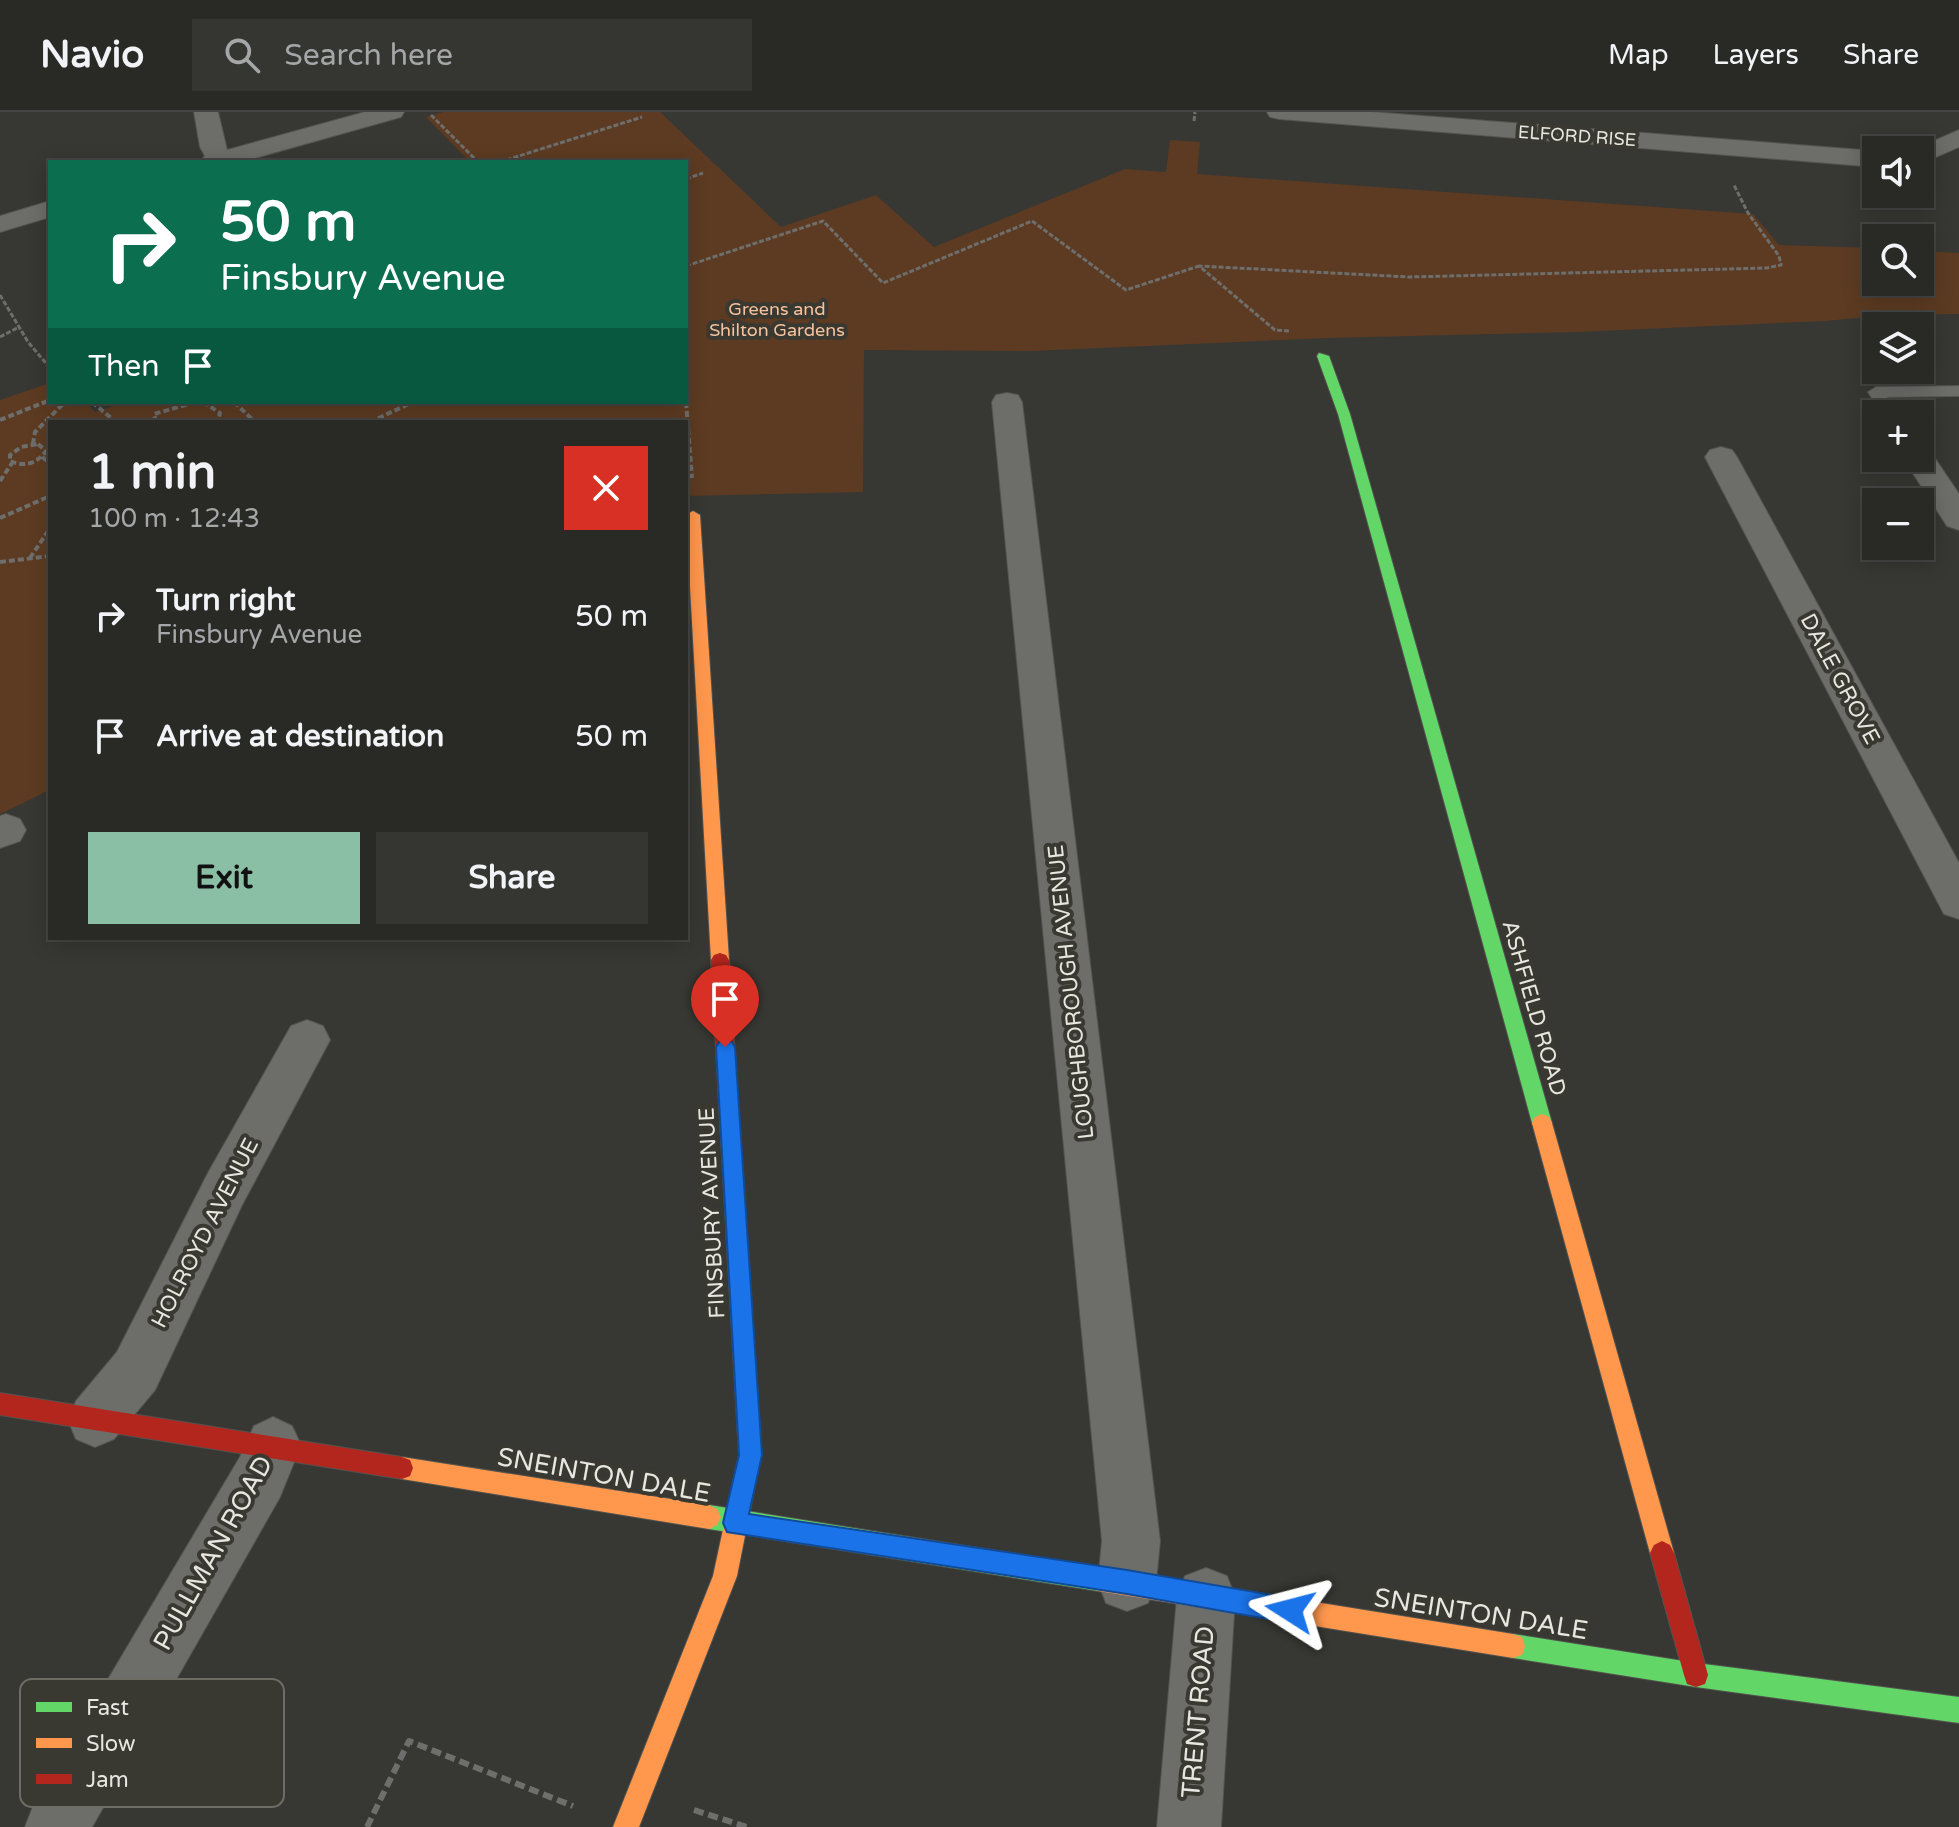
<!DOCTYPE html>
<html lang="en">
<head>
<meta charset="utf-8">
<style>
	:root { --surface:#292926; --page:#353532; --text:#f1f3f6; --muted:#a5a6a7; --line:#454543; --accent:#8abfa5 }
	body { margin:0; font-family:"Varela Round",sans-serif; background:var(--page); color:var(--text); height:100vh; display:flex; flex-direction:column; font-size:30px; white-space:nowrap }
	* { box-sizing:border-box; margin:0 }
	p { font-size:26px; color:var(--muted) }
	.icon { flex:none; width:44px; height:44px; fill:none; stroke:currentColor; stroke-width:2; stroke-linecap:round; stroke-linejoin:round }
	.map { position:relative; flex:1; overflow:hidden }
	.details { position:absolute; left:48px; top:308px; width:640px; height:520px; display:flex; flex-direction:column; background:var(--surface); border-radius:0px; box-shadow:0 4px 20px #0003,0 0 0 2px var(--line) }
	.details>* { flex:none }
	.top-card { position:absolute; left:48px; top:48px; width:640px; height:244px; border-radius:0px; box-shadow:0 4px 20px #0003,0 0 0 2px var(--line); background:#0b6e4f; color:#fff; overflow:hidden }
	.tools { position:absolute; left:1862px; top:24px; display:grid; gap:16px }
	.tools a { display:grid; place-items:center; width:72px; height:72px; border-radius:0px; background:var(--surface); box-shadow:0 4px 20px #0003,0 0 0 2px var(--line); font-size:40px }
	.pin { position:absolute; display:grid; place-items:center; width:68px; height:68px; color:#fff; margin:-82px -34px; border-radius:50% 50% 50% 0; rotate:-45deg; box-shadow:0 0 8px #0007 }
	.pin .icon { rotate:45deg }
	.me { position:absolute; width:88px; margin:-44px; rotate:279deg; stroke-linejoin:round; filter:drop-shadow(0 0 6px #0008) }
	.turn { display:flex; align-items:center; gap:28px; height:168px; padding:0 40px; font-size:36px }
	.turn .icon { width:104px; height:104px; stroke-width:2.5 }
	.turn b { display:block; font-size:56px; line-height:68px }
	.then { display:flex; align-items:center; height:76px; padding:0 40px; background:#0003; gap:16px; font-size:30px }
	.round { display:grid; place-items:center; flex:none; width:84px; height:84px; border-radius:0px; background:var(--page) }
	.overview { display:flex; align-items:center; justify-content:space-between; height:136px; padding:0 40px }
	h1 { font-size:48px; font-weight:800; line-height:60px }
	.cta { display:flex; gap:16px; margin-top:auto; padding:16px 40px }
	.cta a { flex:1; height:92px; border-radius:0px; background:var(--accent); color:#111; font-size:32px; font-weight:800; line-height:92px; text-align:center }
	.cta a+a { background:var(--page); color:var(--text) }
	ul { padding:0; list-style:none }
	li { display:flex; align-items:center; gap:24px; height:120px; padding:0 40px }
	li div { flex:1 }
	li b { display:block; font-size:30px }
	li em { font-style:normal }
	header { display:flex; align-items:center; gap:48px; box-sizing:border-box; height:112px; padding:0 40px; background:var(--surface); border-bottom:2px solid var(--line) }
	header strong { font-size:38px }
	nav { display:flex; gap:44px; margin-inline-start:auto; font-size:28px }
	.search { width:560px; height:72px; background:var(--page); display:flex; align-items:center; gap:20px; box-sizing:border-box; padding:0 28px; border-radius:0px; color:var(--muted); font-size:30px }
	.map>svg:first-child { display:block }
	.green { fill:#5d3b22 }
	.lines { fill:none; stroke-linecap:round; stroke-linejoin:round }
	.lane-casing { stroke:#53534f; stroke-width:2 }
	.street-casing { stroke:#53534f; stroke-width:2 }
	.fast-casing { stroke:#53534f; stroke-width:2 }
	.slow-casing { stroke:#53534f; stroke-width:2 }
	.jam-casing { stroke:#53534f; stroke-width:2 }
	.path-far2 { stroke:#6e6e6c; stroke-width:3; stroke-dasharray:5 2; stroke-linecap:butt }
	.path-far1 { stroke:#6e6e6c; stroke-width:4; stroke-dasharray:6 3; stroke-linecap:butt }
	.path { stroke:#6e6e6c; stroke-width:6; stroke-dasharray:10 5; stroke-linecap:butt }
	.lane { fill:#6d6d6a; fill-rule:evenodd }
	.street { fill:#6d6d6a; fill-rule:evenodd }
	.fast { fill:#63d668; fill-rule:evenodd }
	.slow { fill:#ff974d; fill-rule:evenodd }
	.jam { fill:#b3261e; fill-rule:evenodd }
	.route { fill:#1a73e8; stroke:#114b97; stroke-width:2 }
	.labels { text-anchor:middle; dominant-baseline:central; stroke-width:8; stroke-linejoin:round; paint-order:stroke }
	.far-street-label { font-size:18px; fill:#e7e7e2; stroke:#393831 }
	.far-park-label { font-size:18px; fill:#f6c29e; stroke:#393831 }
	.street-label { font-size:22px; fill:#e7e7e2; stroke:#393831 }
	.near-street-label { font-size:26px; fill:#e7e7e2; stroke:#393831 }
	.key { fill:#393831; stroke:#6d6d66; stroke-width:2 }
	.key-label { font-size:22px; fill:#e7e7e2 }
</style>
</head>
<body>
<header>
<strong>Navio</strong>
<div class="search"><svg class="icon" aria-label="search" viewBox="0 0 24 24"><circle cx="10" cy="10" r="6"/><path d="M15 15l6 6"/></svg>Search here</div>
<nav><a>Map</a><a>Layers</a><a>Share</a></nav>
</header>
<div class="map">
<svg width="1959" height="1715" viewBox="0 0 1959 1715">
	<rect width="100%" height="100%" fill="#373733"/>
	<!-- green -->
	<path class="green" d="M 443,0 L 660,0 L 781,115 L 876,83 L 934,135 L 1125,57 L 1166,60 L 1170,28 L 1200,30 L 1197,62 L 1753,102 L 1779,133 L 1876,136 L 1876,170 L 1920,170 L 1920,139 L 1959,141 L 1959,202 L 1886,203 L 1826,209 L 1577,220 L 1326,226 L 1033,239 L 864,238 L 863,380 L 686,384 L 686,310 L 50,310 L 50,678 L 0,702 L 0,288 L 50,271 L 50,290 L 85,290 L 95,300 L 126,290 L 686,290 L 686,50 L 470,50 L 426,5 Z"/>
	<g class="lines">
		<!-- lane casing -->
		<g class="lane-casing">
			<path id="lane" d="M 1959,274 L 1959,284 L 1887,285 L 1898,302 L 1882,302 L 1868,280 L 1876,275 Z"/>
		</g>
		<!-- street casing -->
		<g class="street-casing">
			<path id="street" d="M 194,0 L 218,0 L 227,38 L 365,0 L 404,0 L 401,5 L 241,50 L 200,50 L 205,44 L 200,35 Z
				M 1267,0 L 1372,0 L 1876,39 L 1876,55 L 1279,7 L 1270,5 Z
				M 1959,18 L 1959,35 L 1920,52 L 1920,38 L 1913,38 Z
				M 50,89 L 50,105 L 0,120 L 0,104 Z
				M 1007,281 L 1018,283 L 1022,290 L 1160,1429 L 1156,1470 L 1148,1491 L 1127,1499 L 1106,1491 L 1098,1470 L 1102,1429 L 992,290 L 996,283 Z
				M 1721,335 L 1732,338 L 1737,345 L 1959,751 L 1959,807 L 1944,802 L 1705,345 L 1710,338 Z
				M 1920,337 L 1930,339 L 1959,382 L 1959,418 L 1947,414 L 1903,346 L 1920,346 Z
				M 6,702 L 20,707 L 26,718 L 20,729 L 0,736 L 0,704 Z
				M 307,908 L 323,914 L 330,928 L 242,1093 L 155,1278 L 114,1327 L 95,1335 L 76,1327 L 68,1308 L 76,1289 L 117,1240 L 208,1061 L 291,914 Z
				M 273,1305 L 292,1314 L 301,1333 L 280,1385 L 92,1715 L 25,1715 L 34,1692 L 240,1345 L 254,1314 Z
				M 1206,1456 L 1227,1464 L 1235,1485 L 1221,1715 L 1157,1715 L 1177,1485 L 1185,1464 Z"/>
		</g>
		<!-- fast casing -->
		<g class="fast-casing">
			<path id="fast" d="M 1319,241 L 1329,244 L 1350,302 L 1552,1011 L 1549,1017 L 1542,1020 L 1535,1017 L 1532,1011 L 1338,302 L 1317,244 Z
				M 709,1393 L 1098,1455 L 1106,1459 L 1110,1467 L 1106,1475 L 1098,1479 L 709,1417 L 701,1413 L 697,1405 L 701,1397 Z
				M 1513,1522 L 1696,1551 L 1959,1585 L 1959,1611 L 1696,1575 L 1513,1546 L 1504,1543 L 1501,1534 L 1504,1525 Z"/>
		</g>
		<!-- slow casing -->
		<g class="slow-casing">
			<path id="slow" d="M 693,399 L 700,403 L 729,848 L 726,853 L 714,853 L 711,848 L 686,403 Z
				M 1542,1002 L 1549,1005 L 1552,1011 L 1674,1441 L 1670,1449 L 1662,1453 L 1654,1449 L 1650,1441 L 1532,1011 L 1535,1005 Z
				M 738,1142 L 745,1145 L 748,1152 L 761,1343 L 737,1464 L 639,1715 L 613,1715 L 713,1464 L 739,1343 L 728,1152 L 731,1145 Z
				M 402,1345 L 709,1393 L 717,1397 L 721,1405 L 717,1413 L 709,1417 L 402,1367 L 394,1364 L 391,1356 L 394,1348 Z
				M 1098,1455 L 1513,1522 L 1522,1525 L 1525,1534 L 1522,1543 L 1513,1546 L 1098,1479 L 1090,1475 L 1086,1467 L 1090,1459 Z"/>
		</g>
		<!-- jam casing -->
		<g class="jam-casing">
			<path id="jam" d="M 720,841 L 726,843 L 729,848 L 748,1152 L 745,1159 L 738,1162 L 731,1159 L 728,1152 L 711,848 L 714,843 Z
				M 0,1281 L 402,1345 L 410,1348 L 413,1356 L 410,1364 L 402,1367 L 0,1303 Z
				M 1662,1429 L 1670,1433 L 1674,1441 L 1708,1563 L 1705,1572 L 1696,1575 L 1687,1572 L 1684,1563 L 1650,1441 L 1654,1433 Z"/>
		</g>
		<!-- path-far2 -->
		<path class="path-far2" d="M 431,3 L 478,50
			M 1194,9 L 1195,0
			M 500,50 L 642,5
			M 686,67 L 703,61
			M 686,154 L 823,109 L 883,171 L 1032,109 L 1126,178 L 1199,154
			M 0,183 L 28,230 L 50,256
			M 1289,219 L 1275,218 L 1199,154 L 1409,165 L 1767,156 L 1781,153 L 1779,144 L 1748,101 L 1734,73
			M 0,225 L 19,215"/>
		<!-- path-far1 -->
		<path class="path-far1" d="M 92,290 L 116,310
			M 203,290 L 220,301 L 218,310
			M 234,290 L 255,310
			M 686,290 L 692,366
			M 0,308 L 50,288
			M 156,310 L 154,302 L 196,290
			M 370,310 L 413,290
			M 33,332 L 35,320 L 65,290
			M 38,332 L 46,339 C 37,352 24,355 10,349 L 10,343 L 21,335 Z
			M 42,345 L 50,351
			M 0,369 L 12,351
			M 0,406 L 50,384
			M 30,446 L 50,416
			M 0,450 L 50,444"/>
		<!-- path -->
		<path class="path" d="M 694,1698 L 747,1715
			M 367,1715 L 409,1629 L 573,1694"/>
		<!-- lane -->
		<use href="#lane" class="lane"/>
		<!-- street -->
		<use href="#street" class="street"/>
		<!-- fast -->
		<use href="#fast" class="fast"/>
		<!-- slow -->
		<use href="#slow" class="slow"/>
		<!-- jam -->
		<use href="#jam" class="jam"/>
	</g>
	<!-- route -->
	<path class="route" d="M 725,927 L 732,930 L 735,935 L 762,1343 L 749,1402 L 1127,1458 L 1290,1486 L 1299,1490 L 1303,1498 L 1299,1507 L 1290,1511 L 1127,1482 L 727,1420 L 723,1411 L 739,1343 L 716,935 L 719,930 Z"/>
	<g class="labels">
		<!-- far-street labels -->
		<g class="far-street-label">
			<text transform="translate(1577 24) rotate(4)">ELFORD RISE</text>
		</g>
		<!-- far-park labels -->
		<g class="far-park-label">
			<text x="777" y="197">Greens and<tspan x="777" dy="21">Shilton Gardens</tspan></text>
		</g>
		<!-- street labels -->
		<g class="street-label">
			<text transform="translate(1840 567) rotate(62)">DALE GROVE</text>
			<text transform="translate(1071 880) rotate(-96)">LOUGHBOROUGH AVENUE</text>
			<text transform="translate(1534 896) rotate(74)">ASHFIELD ROAD</text>
			<text transform="translate(712 1101) rotate(-93)">FINSBURY AVENUE</text>
			<text transform="translate(205 1121) rotate(-63)">HOLROYD AVENUE</text>
		</g>
		<!-- near-street labels -->
		<g class="near-street-label">
			<text transform="translate(604 1363) rotate(10)">SNEINTON DALE</text>
			<text transform="translate(213 1441) rotate(-61)">PULLMAN ROAD</text>
			<text transform="translate(1481 1502) rotate(9)">SNEINTON DALE</text>
			<text transform="translate(1198 1600) rotate(-85)">TRENT ROAD</text>
		</g>
	</g>
	<!-- legend -->
	<rect x="20" y="1567" width="264" height="128" rx="12" class="key"/>
	<rect x="36" y="1590" width="36" height="10" fill="#63d668"/>
	<rect x="36" y="1626" width="36" height="10" fill="#ff974d"/>
	<rect x="36" y="1662" width="36" height="10" fill="#b3261e"/>
	<g class="key-label">
		<text x="86" y="1603">Fast</text>
		<text x="86" y="1639">Slow</text>
		<text x="86" y="1675">Jam</text>
	</g>
</svg>
<div class="tools">
<a><svg class="icon" aria-label="sound" viewBox="0 0 24 24"><path d="M4 9h4l5-4v14l-5-4H4zM17 9q2 3 0 6"/></svg></a>
<a><svg class="icon" aria-label="search" viewBox="0 0 24 24"><circle cx="10" cy="10" r="6"/><path d="M15 15l6 6"/></svg></a>
<a><svg class="icon" aria-label="layers" viewBox="0 0 24 24"><path d="M12 4l9 5-9 5-9-5zM3 14l9 5 9-5"/></svg></a>
<a>+</a>
<a>−</a>
</div>
<div class="pin" style="left:725px;top:935px;background:#d93025"><svg class="icon" aria-label="arrive" viewBox="0 0 24 24"><path d="M6 21V4h12l-3 4 3 4H6"/></svg></div>
<svg class="me" style="left:1290px;top:1498px" viewBox="-20 -20 40 40"><path d="M0-17L14 15 0 8-14 15z" fill="#1a73e8" stroke="#fff" stroke-width="4"/></svg>
<div class="top-card">
<div class="turn"><svg class="icon" aria-label="right" viewBox="0 0 24 24"><path d="M7 20v-9h11M14 6l5 5-5 5"/></svg><div><b>50 m</b>Finsbury Avenue</div></div>
<div class="then">Then<svg class="icon" aria-label="arrive" viewBox="0 0 24 24"><path d="M6 21V4h12l-3 4 3 4H6"/></svg></div>
</div>
<section class="details">
<div class="overview"><div><h1>1 min</h1><p>100 m · 12:43</p></div><a class="round" style="background:#d93025;color:#fff"><svg class="icon" aria-label="close" viewBox="0 0 24 24"><path d="M6 6l12 12M18 6L6 18"/></svg></a></div>
<ul>
<li><svg class="icon" aria-label="right" viewBox="0 0 24 24"><path d="M7 20v-9h11M14 6l5 5-5 5"/></svg><div><b>Turn right</b><p>Finsbury Avenue</p></div><em>50 m</em></li>
<li><svg class="icon" aria-label="arrive" viewBox="0 0 24 24"><path d="M6 21V4h12l-3 4 3 4H6"/></svg><div><b>Arrive at destination</b></div><em>50 m</em></li>
</ul>
<div class="cta"><a>Exit</a><a>Share</a></div>
</section>
</div>
</body>
</html>
